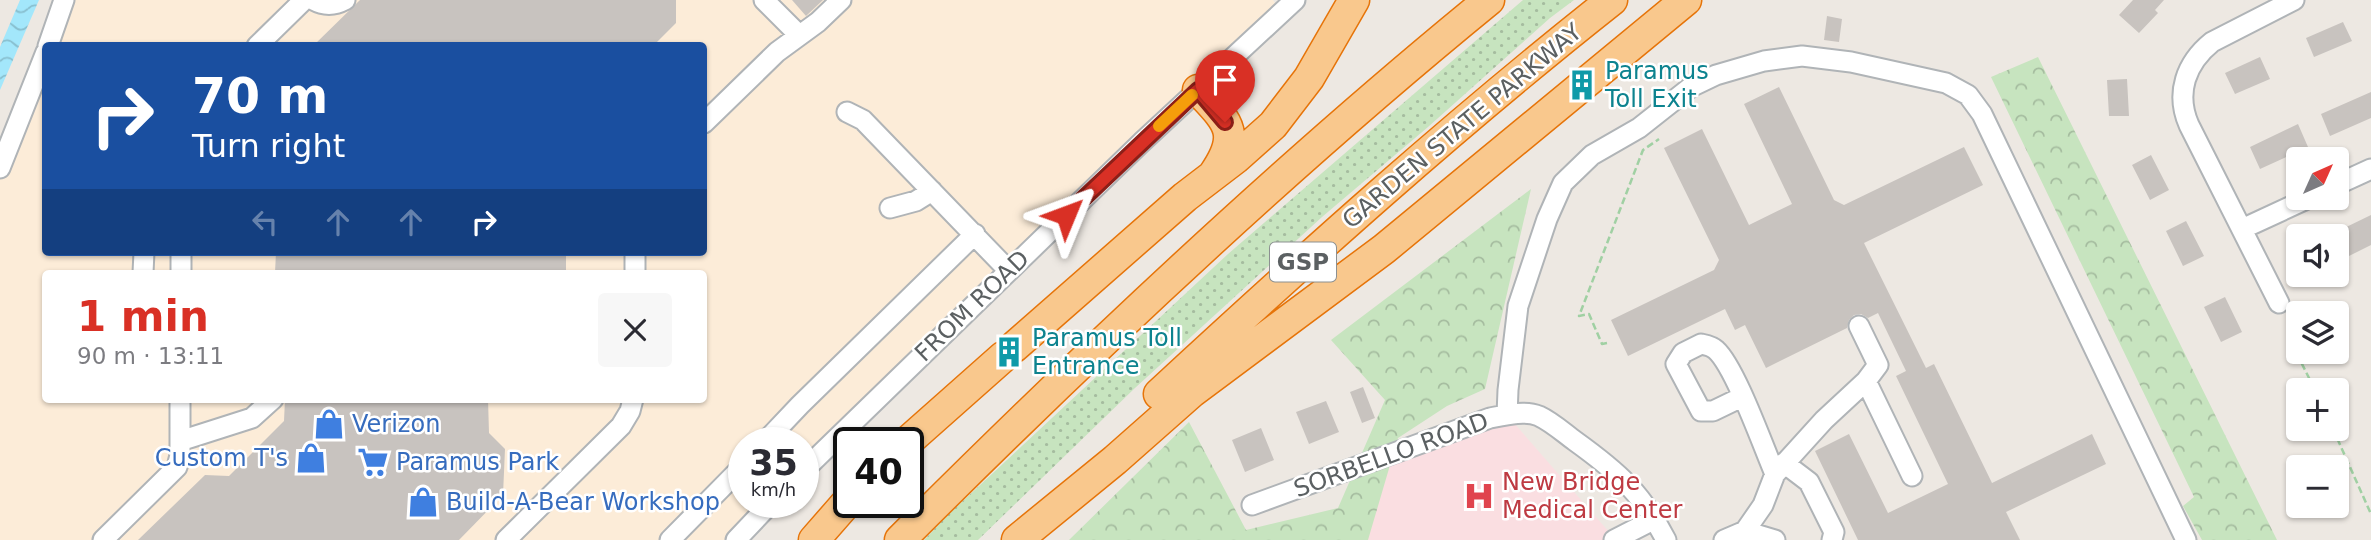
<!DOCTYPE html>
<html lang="en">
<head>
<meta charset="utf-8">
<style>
	:root { --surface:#fff; --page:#f7f7f7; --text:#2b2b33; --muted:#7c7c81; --accent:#d93025 }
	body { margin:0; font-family:"DejaVu Sans",sans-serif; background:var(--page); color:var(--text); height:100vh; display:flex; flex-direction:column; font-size:26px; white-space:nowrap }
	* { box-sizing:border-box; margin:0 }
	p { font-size:23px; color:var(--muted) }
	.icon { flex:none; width:38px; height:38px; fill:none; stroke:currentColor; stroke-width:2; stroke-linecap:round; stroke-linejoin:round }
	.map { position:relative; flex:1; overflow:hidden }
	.sheet { position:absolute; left:42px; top:270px; width:665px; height:133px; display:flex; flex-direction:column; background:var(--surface); border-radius:7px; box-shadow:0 2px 5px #0004 }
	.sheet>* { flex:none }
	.top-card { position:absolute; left:42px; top:42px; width:665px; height:214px; border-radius:7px; box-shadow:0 2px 5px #0004; background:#1a4fa0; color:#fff; overflow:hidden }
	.needle { width:46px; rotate:45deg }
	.controls { position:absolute; left:2286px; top:147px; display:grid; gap:14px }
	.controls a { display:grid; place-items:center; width:63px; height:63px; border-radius:7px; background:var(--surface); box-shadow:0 2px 5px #0004; font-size:35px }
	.speed { position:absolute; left:728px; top:427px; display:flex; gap:14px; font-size:35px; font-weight:700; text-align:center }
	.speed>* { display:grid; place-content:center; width:91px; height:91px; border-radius:50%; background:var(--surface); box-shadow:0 2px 5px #0004; line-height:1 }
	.speed small { font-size:18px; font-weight:400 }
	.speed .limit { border:4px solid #111; border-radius:10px; background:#fff; color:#111 }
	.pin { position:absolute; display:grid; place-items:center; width:60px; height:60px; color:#fff; margin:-72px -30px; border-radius:50% 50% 50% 0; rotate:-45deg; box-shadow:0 0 7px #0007 }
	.pin .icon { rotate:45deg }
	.me { position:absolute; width:77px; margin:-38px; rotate:46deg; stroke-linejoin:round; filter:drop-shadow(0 0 5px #0008) }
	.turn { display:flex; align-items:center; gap:24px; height:147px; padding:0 35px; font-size:32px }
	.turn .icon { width:91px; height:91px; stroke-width:2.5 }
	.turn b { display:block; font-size:49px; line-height:60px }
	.lanes { display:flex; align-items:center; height:66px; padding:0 35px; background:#0003; justify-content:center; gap:35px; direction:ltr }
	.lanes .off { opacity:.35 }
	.round { display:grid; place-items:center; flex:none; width:74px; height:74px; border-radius:7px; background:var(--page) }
	.overview { display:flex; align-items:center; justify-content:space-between; height:119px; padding:0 35px }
	h1 { font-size:42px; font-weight:600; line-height:52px; color:var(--accent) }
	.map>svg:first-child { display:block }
	.commercial { fill:#fcecd8; fill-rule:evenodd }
	.medical { fill:#fadee1 }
	.grass { fill:url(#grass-dots) }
	.forest { fill:url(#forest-crowns) }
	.water { fill:url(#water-waves) }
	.building { fill:#c8c3bf }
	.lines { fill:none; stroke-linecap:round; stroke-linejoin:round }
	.minor-casing { stroke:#b0b4b7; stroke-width:23 }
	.highway-casing { stroke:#e67409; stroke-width:33 }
	.path { stroke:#a0d0a3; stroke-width:2.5; stroke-dasharray:7 3.5; stroke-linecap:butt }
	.minor { stroke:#fff; stroke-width:19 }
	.highway { stroke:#f9c88d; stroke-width:30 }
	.route-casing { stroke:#8d1f18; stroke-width:18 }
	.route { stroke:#d93025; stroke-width:12 }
	.slow { stroke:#f59e0b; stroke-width:12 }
	.labels { text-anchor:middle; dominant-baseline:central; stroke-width:5; stroke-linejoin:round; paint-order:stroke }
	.shield { fill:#fff; stroke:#8c9091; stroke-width:2 }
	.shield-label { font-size:23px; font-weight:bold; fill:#5b6062 }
	.culture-label { font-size:24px; fill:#0d838f; stroke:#fff; text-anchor:start }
	.street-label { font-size:24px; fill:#5b6062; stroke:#fff }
	.shop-label { font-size:24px; fill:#366cbe; stroke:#fff; text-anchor:start }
	.health-label { font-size:24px; fill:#be3a42; stroke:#fff; text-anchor:start }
</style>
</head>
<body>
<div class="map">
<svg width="2371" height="540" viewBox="0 0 2371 540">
	<defs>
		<pattern id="grass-dots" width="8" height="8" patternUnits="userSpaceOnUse" patternTransform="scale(1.75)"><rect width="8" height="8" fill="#c7e4bf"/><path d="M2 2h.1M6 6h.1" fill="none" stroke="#a5bc9f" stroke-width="1.8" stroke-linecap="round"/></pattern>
		<pattern id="forest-crowns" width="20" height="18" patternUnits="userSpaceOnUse" patternTransform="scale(1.75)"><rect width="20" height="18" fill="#c7e4bf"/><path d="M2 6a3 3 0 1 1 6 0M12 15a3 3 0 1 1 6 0" fill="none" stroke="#a5bc9f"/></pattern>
		<pattern id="water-waves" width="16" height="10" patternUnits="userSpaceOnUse" patternTransform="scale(1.75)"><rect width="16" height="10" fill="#a3e7fb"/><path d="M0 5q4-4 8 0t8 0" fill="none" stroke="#88bfcf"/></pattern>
	</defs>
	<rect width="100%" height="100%" fill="#ede8e2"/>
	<!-- commercial -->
	<path class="commercial" d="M 64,0 L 1273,0 L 1282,13 L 803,471 L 803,443 L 744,443 L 744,502 L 772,502 L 736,540 L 0,540 L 0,168 L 45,52 L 46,252 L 704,252 L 704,46 L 48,45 ZM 46,273 L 704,273 L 704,399 L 46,399 Z"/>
	<!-- medical -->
	<path class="medical" d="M 1507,415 L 1616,540 L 1367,540 L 1392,453 Z"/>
	<!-- grass -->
	<path class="grass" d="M 1523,0 L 1574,0 L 1550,18 L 1428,127 L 1322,217 L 1135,388 L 978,540 L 924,540 L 950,513 L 1228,254 Z"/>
	<!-- forest -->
	<path class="forest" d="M 2038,57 L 2277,540 L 2202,540 L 2183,506 L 2194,497 L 1991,77 Z
		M 1531,189 L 1485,389 L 1447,406 L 1398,438 L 1368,540 L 1069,540 L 1189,422 L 1246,530 L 1338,508 L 1385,400 L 1331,340 Z"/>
	<!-- water -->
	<path class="water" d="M 20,0 L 39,0 L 0,90 L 0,47 Z"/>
	<!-- building -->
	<path class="building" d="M 360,0 L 676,0 L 676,23 L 653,46 L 313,46 Z
		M 792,0 L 823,0 L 806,16 Z
		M 2133,0 L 2164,0 L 2155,10 L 2158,13 L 2139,33 L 2119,15 Z
		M 1827,16 L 1842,19 L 1839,42 L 1824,40 Z
		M 2343,22 L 2352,41 L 2314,57 L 2306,38 Z
		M 2260,57 L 2270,79 L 2235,94 L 2225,73 Z
		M 2127,79 L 2129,116 L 2109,116 L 2107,80 Z
		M 1779,87 L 1834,200 L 1844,205 L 1964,147 L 1983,185 L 1864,243 L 1926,368 L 1934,364 L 1992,483 L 2092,434 L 2106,464 L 2006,512 L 2020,540 L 1858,540 L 1815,451 L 1849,434 L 1888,513 L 1948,484 L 1896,376 L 1906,371 L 1878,313 L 1868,318 L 1861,314 L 1854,315 L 1849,320 L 1847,328 L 1766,368 L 1745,325 L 1735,330 L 1725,309 L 1628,356 L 1611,320 L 1714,270 L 1719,260 L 1664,148 L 1702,129 L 1749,225 L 1792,204 L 1744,104 Z
		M 2371,92 L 2371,118 L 2330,136 L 2321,114 Z
		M 2298,124 L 2308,147 L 2260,169 L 2250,147 Z
		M 2151,155 L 2169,190 L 2150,200 L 2132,165 Z
		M 2371,215 L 2371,245 L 2347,257 L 2346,254 L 2336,259 L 2336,232 Z
		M 2186,221 L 2204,256 L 2183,266 L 2166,231 Z
		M 276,252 L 566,252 L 566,273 L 275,273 Z
		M 2225,297 L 2242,332 L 2221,342 L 2204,307 Z
		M 1363,387 L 1375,418 L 1362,423 L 1350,392 Z
		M 285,399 L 488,399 L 489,433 L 505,449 L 503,495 L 459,540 L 138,540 L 205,475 L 229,476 L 284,421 Z
		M 1326,401 L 1339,432 L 1309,444 L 1296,412 Z
		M 1261,428 L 1274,460 L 1245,472 L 1232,440 Z"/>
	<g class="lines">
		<!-- minor casing -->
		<g class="minor-casing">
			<path id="minor" d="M 313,0 C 324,6 334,6 345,0
				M 764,0 L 799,35
				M 48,46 L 64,0
				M 257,46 L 304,0
				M 847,112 L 863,120 L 1009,271
				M 704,123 L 777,52 L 818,22 L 841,0
				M 0,168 L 46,52
				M 2336,185 L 2371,169
				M 890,208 L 916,201 L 932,191
				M 2242,229 L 2309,198
				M 143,273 L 144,252
				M 181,273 L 181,252
				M 635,273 L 635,252
				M 2279,303 L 2189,125 C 2175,93 2186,63 2212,42 L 2294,0
				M 1866,381 L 1912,476
				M 1742,397 L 1713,411 L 1701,411 L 1676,364 L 1683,353 L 1701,344 C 1706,345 1712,346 1716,350 C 1735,367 1763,446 1775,474
				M 1507,415 L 1508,390 L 1518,306 L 1547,219 L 1563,183 L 1592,155 L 1639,128 L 1691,87 L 1716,75 L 1764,61 L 1802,56 L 1851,62 L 1946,83 L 1968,95 L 1982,114 L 2186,540
				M 180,441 L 252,418 L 273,399
				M 764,443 L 800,405 L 975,234
				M 1784,463 L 1809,482 L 1834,532 L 1832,540
				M 803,471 L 1142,142 L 1295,0
				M 1252,505 L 1490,418 C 1505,415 1525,410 1539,416 C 1552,422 1564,433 1575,441 C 1618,472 1641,492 1666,540
				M 1745,531 L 1775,540
				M 103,540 L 177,467 L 180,455 L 180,399
				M 506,540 L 621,426 L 630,411 L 633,399
				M 670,540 L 744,465
				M 736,540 L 772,502
				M 1614,540 L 1655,519
				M 1724,540 L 1745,531 L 1763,505 L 1775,474 L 1824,420 L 1866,381 L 1878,365 L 1859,326"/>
		</g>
		<!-- highway casing -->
		<g class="highway-casing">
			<path id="highway" d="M 1198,90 C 1228,122 1242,133 1214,174
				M 1014,347 L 1185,197 L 1236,158 L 1273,125 L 1309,78 L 1354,0
				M 1159,394 C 1306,258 1455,124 1612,0
				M 906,443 L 1003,357
				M 814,540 L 849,500
				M 900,540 C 1088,352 1283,168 1489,0
				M 1017,540 L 1115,460 L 1192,392 L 1384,249 L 1686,0"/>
		</g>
		<!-- path -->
		<path class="path" d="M 1607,343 L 1602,344 L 1589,314 L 1579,316 L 1643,150 L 1659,139
			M 2297,354 L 2315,390
			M 2333,429 L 2371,514"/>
		<!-- minor -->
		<use href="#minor" class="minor"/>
		<!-- highway -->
		<use href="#highway" class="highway"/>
	</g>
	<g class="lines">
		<!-- route casing -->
		<g class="route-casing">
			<path id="route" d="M 1066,215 L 1198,90 L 1225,122"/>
		</g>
		<!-- route -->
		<use href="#route" class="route"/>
		<!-- slow -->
		<path class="slow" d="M 1159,126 L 1192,95"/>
	</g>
	<!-- icons -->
	<defs>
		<g id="building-bare" transform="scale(2.415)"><path d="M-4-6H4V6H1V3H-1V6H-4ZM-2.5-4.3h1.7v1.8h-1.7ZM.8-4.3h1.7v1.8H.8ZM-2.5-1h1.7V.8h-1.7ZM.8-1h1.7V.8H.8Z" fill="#0f9aa8" stroke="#fff" stroke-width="2.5" paint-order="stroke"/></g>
		<g id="shop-bare" transform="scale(2.415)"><path d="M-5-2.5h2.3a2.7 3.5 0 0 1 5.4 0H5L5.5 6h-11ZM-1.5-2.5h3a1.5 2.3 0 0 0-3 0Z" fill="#3f7fe0" stroke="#fff" stroke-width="2.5" paint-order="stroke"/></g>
		<g id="supermarket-bare" transform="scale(2.415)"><path d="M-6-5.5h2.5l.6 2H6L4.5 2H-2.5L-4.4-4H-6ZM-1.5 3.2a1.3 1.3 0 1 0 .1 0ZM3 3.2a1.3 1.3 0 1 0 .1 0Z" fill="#3f7fe0" stroke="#fff" stroke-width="2.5" paint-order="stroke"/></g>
		<g id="hospital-bare" transform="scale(2.415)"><path d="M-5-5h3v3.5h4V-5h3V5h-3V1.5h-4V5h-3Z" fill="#e0444e" stroke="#fff" stroke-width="2.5" paint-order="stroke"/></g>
	</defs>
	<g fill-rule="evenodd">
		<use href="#building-bare" x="1582" y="85"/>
		<use href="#building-bare" x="1009" y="352"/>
		<use href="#shop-bare" x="329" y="424"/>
		<use href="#shop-bare" x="311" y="458"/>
		<use href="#supermarket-bare" x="373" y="462"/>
		<use href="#hospital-bare" x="1479" y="496"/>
		<use href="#shop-bare" x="423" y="502"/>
	</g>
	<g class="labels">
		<!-- shield labels -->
		<rect class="shield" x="1270" y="242.5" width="66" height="39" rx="5"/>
		<g class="shield-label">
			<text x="1303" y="262">GSP</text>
		</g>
		<!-- culture labels -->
		<g class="culture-label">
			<text x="1605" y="71">Paramus<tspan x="1605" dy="28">Toll Exit</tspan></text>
			<text x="1032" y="338">Paramus Toll<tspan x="1032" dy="28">Entrance</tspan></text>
		</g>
		<!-- street labels -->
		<g class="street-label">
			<text transform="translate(1462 126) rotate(-40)">GARDEN STATE PARKWAY</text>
			<text transform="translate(972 306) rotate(-44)">FROM ROAD</text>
			<text transform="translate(1391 455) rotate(-20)">SORBELLO ROAD</text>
		</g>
		<!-- shop labels -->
		<g class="shop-label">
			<text x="352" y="424">Verizon</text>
			<text x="288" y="458" text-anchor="end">Custom T's</text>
			<text x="396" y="462">Paramus Park</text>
			<text x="446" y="502">Build-A-Bear Workshop</text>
		</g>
		<!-- health labels -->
		<g class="health-label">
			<text x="1502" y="482">New Bridge<tspan x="1502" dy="28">Medical Center</tspan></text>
		</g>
	</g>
</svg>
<div class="controls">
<a><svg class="needle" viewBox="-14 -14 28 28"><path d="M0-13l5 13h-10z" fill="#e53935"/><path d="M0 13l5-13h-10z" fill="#7c7c81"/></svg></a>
<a><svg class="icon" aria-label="sound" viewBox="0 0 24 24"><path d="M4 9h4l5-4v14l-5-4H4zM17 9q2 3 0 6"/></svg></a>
<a><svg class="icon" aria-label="layers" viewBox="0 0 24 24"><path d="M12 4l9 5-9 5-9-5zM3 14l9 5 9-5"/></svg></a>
<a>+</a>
<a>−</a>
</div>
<div class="speed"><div>35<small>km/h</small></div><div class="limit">40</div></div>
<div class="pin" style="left:1225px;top:122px;background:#d93025"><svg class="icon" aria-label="arrive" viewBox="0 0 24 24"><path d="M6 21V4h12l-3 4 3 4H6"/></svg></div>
<svg class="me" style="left:1066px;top:215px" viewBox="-20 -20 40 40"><path d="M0-17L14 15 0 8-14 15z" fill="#d93025" stroke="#fff" stroke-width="4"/></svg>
<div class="top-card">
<div class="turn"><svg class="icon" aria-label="right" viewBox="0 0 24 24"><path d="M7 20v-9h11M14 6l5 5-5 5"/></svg><div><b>70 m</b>Turn right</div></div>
<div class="lanes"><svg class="icon off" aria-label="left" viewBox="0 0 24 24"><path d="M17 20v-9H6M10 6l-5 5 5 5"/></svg><svg class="icon off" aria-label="ahead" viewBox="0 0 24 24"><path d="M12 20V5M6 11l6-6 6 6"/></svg><svg class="icon off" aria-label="ahead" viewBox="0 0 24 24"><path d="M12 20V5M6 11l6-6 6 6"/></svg><svg class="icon" aria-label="right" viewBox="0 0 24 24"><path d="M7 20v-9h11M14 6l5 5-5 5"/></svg></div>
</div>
<section class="sheet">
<div class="overview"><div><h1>1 min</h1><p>90 m · 13:11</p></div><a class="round"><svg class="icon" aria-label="close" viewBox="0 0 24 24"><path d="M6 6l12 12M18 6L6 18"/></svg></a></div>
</section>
</div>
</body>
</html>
